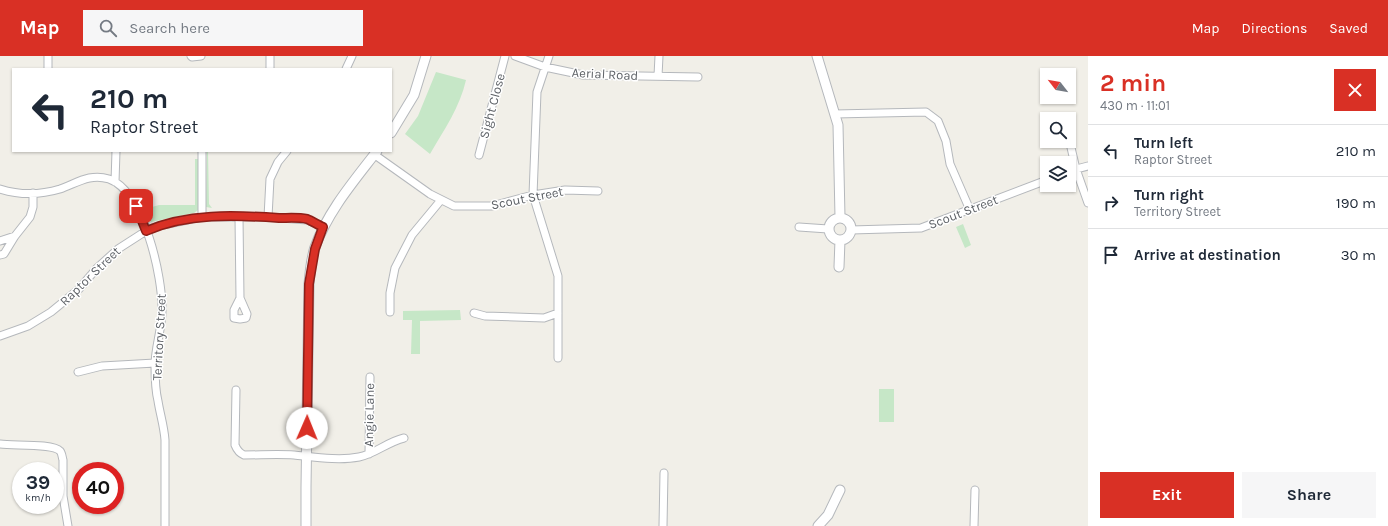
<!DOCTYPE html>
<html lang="en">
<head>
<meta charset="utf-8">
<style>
	:root { --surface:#fff; --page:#f6f6f7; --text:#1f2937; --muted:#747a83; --line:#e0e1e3; --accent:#d93025 }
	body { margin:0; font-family:Karla,sans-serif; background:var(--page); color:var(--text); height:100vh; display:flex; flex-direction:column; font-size:15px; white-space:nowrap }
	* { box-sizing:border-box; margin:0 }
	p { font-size:13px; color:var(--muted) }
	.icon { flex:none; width:22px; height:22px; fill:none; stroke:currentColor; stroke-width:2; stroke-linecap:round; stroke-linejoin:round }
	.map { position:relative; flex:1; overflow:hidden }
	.details { display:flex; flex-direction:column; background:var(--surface); width:300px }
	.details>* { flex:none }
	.top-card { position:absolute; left:12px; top:12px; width:380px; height:84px; border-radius:0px; box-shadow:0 1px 3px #0004; background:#fff; color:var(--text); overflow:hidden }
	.needle { width:26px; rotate:301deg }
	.controls { position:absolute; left:1040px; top:12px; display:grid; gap:8px }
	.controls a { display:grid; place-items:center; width:36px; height:36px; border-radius:0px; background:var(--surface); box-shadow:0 1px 3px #0004; font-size:20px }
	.speed { position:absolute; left:12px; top:406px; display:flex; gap:8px; font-size:20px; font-weight:700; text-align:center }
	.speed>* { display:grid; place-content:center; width:52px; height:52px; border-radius:50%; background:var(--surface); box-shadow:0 1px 3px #0004; line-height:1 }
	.speed small { font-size:10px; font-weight:400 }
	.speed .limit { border:6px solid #d22; background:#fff; color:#111 }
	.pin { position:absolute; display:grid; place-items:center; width:34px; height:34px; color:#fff; margin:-17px; border-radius:8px; box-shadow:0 2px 6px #0006 }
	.me { position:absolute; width:44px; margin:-22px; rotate:1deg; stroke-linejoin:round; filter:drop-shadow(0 0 3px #0008) }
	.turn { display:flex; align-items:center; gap:14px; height:84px; padding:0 12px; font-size:18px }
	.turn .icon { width:52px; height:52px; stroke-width:2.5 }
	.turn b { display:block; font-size:28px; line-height:34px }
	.round { display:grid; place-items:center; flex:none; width:42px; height:42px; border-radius:0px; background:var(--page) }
	.summary { display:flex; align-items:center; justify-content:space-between; height:68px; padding:0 12px }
	h1 { font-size:24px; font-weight:700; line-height:30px; color:var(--accent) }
	.primary-button { display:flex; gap:8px; margin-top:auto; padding:8px 12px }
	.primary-button a { flex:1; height:46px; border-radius:0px; background:var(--accent); color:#fff; font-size:16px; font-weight:700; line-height:46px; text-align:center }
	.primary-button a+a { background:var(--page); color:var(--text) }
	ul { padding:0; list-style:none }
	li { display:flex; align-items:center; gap:12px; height:52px; padding:0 12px; border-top:1px solid var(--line) }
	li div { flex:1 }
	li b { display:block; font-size:15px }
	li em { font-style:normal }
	header { display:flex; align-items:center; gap:24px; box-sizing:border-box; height:56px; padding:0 20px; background:var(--accent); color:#fff }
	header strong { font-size:19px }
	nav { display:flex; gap:22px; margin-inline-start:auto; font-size:14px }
	.search { width:280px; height:36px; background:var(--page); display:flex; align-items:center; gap:10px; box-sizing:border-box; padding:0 14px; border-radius:0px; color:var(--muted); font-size:15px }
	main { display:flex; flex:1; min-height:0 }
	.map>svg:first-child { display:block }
	.green { fill:#c6e7c7 }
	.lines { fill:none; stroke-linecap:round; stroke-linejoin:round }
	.minor-casing { stroke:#b5b8bc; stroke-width:9 }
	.tertiary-casing { stroke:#b5b8bc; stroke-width:11 }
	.minor { stroke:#fff; stroke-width:7 }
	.tertiary { stroke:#fff; stroke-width:9 }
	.route-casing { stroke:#8d1f18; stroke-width:10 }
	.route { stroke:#d93025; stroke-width:7 }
	.labels { text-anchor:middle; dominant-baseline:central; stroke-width:3; stroke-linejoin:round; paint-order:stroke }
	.street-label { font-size:13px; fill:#5f6368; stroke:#fff }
</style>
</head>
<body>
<header>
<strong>Map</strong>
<div class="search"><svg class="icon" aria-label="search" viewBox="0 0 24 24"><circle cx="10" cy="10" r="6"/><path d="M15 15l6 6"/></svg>Search here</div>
<nav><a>Map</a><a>Directions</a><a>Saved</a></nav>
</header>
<main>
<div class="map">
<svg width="1088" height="470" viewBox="0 0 1088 470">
	<rect width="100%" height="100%" fill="#f1efe8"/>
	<!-- green -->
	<path class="green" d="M 436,16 L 466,24 C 460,51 444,74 430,98 L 405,78 L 418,60 Z
		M 207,95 L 208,95 L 209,148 L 212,152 L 206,151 Z
		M 195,103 L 198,103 L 199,150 L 198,154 L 194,157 L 151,166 L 145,153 L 159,149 L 195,149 Z
		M 963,168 L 971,189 L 965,192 L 956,171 Z
		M 460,254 L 461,264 L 420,265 L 420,298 L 411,298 L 412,264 L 403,264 L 403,255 Z
		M 879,333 L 894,333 L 894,366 L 879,366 Z"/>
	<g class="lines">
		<!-- minor casing -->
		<g class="minor-casing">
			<path id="minor" d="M 48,0 L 48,13
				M 191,0 L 192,1 L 201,0
				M 270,0 L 270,13
				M 515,0 L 545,11 L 583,19 L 698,21
				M 549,0 L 537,36 L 533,139 L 558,220 L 558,302
				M 346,13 L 352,0
				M 658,20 L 659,0
				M 835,58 L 926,56 L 938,65 L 946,85 L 950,108 L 970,154
				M 1069,71 L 1069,70
				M 1069,83 L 1076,113 L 1088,147
				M 375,99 L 430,138 L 454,150 L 492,150 L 533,139 L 565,134 L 598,135
				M 479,99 L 505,0
				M 1069,115 L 1088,110
				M 115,126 L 116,95
				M 0,133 C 19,139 40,139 60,133 C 77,127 90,117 109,123 C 144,135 163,222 162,255 C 162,273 155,291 155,309 C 155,321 155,333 158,345 C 160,358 164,370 165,384 L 165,470
				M 202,161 L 202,95
				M 239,161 L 240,242 L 247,258 L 246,262 L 240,263 L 234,262 L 234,254 L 240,242
				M 268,161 L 270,123 L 278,106 L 287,95
				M 799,171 L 828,173
				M 851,174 L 921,172 L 1047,124
				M 0,185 L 15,180
				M 0,199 L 4,198 L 15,180 L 30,161 L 33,151 L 33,137
				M 390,256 L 390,237 L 395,212 L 412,179 L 441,144
				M 474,257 L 485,260 L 544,262 L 558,257
				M 0,280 L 28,270 L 51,256 L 79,233 L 97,212 L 118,193 L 146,175 L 158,170 L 202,161 L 268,161 L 307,164 L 323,171
				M 78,316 L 102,310 L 155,307
				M 236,334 L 235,389 C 237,394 239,397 244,399 C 261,399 278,398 294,399 C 314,401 339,405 359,401 C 375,398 387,386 404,382
				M 0,388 C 12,390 53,387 60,395 C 62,397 62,401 63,404 L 63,440 L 68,470
				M 369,398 L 370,321
				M 663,470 L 664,417
				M 974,470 L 975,434"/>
		</g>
		<!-- tertiary casing -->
		<g class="tertiary-casing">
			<path id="tertiary" d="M 817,0 L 838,69 L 840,161
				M 391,77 L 414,39 L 426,0
				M829 173a11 11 0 1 1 22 0a11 11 0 1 1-22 0Z
				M 839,211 L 840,184
				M 306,470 L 306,431 L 309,228 C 310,216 311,203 315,191 C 328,155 354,125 377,95
				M 818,470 L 828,459 L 840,434"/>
		</g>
		<!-- minor -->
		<use href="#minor" class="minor"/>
		<!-- tertiary -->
		<use href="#tertiary" class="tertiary"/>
	</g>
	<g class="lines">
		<!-- route casing -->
		<g class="route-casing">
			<path id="route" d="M 136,150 L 146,175 C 187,157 235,159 279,162 C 288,162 298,161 307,163 C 312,165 318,169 323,171 L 315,193 L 309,228 L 307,372"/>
		</g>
		<!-- route -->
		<use href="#route" class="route"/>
	</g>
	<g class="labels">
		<!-- street labels -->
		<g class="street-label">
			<text transform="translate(605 18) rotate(3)">Aerial Road</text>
			<text transform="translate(492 50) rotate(-75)">Sight Close</text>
			<text transform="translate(527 142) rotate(-11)">Scout Street</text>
			<text transform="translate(963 156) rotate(-21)">Scout Street</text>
			<text transform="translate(90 220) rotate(-44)">Raptor Street</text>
			<text transform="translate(159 281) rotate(-87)">Territory Street</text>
			<text transform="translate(369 359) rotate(-89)">Angie Lane</text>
		</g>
	</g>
</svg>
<div class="controls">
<a><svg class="needle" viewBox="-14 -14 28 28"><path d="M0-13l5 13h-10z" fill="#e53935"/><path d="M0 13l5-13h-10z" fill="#747a83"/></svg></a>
<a><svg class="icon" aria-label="search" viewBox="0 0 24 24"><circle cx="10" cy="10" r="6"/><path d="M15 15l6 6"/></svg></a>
<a><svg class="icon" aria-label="layers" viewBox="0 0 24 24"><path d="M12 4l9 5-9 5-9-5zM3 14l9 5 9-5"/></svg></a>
</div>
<div class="speed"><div>39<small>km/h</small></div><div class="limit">40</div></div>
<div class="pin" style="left:136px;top:150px;background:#d93025"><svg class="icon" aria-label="arrive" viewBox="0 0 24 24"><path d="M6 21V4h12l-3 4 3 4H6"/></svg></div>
<svg class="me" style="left:307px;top:372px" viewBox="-20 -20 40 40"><circle r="19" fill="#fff"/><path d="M0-13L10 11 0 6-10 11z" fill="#d93025"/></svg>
<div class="top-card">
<div class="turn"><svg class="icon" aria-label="left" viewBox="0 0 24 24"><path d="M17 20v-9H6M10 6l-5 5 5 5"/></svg><div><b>210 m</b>Raptor Street</div></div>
</div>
</div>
<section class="details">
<div class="summary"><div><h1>2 min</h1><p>430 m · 11:01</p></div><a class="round" style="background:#d93025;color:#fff"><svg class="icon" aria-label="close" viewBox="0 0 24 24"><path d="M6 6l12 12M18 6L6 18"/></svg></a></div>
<ul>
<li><svg class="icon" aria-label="left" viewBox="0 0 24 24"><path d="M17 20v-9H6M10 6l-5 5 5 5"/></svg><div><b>Turn left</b><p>Raptor Street</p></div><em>210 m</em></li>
<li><svg class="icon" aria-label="right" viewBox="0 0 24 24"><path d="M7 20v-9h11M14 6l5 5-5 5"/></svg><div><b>Turn right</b><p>Territory Street</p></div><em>190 m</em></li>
<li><svg class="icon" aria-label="arrive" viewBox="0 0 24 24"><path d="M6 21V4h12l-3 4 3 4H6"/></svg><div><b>Arrive at destination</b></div><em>30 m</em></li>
</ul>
<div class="primary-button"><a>Exit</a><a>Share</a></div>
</section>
</main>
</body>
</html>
